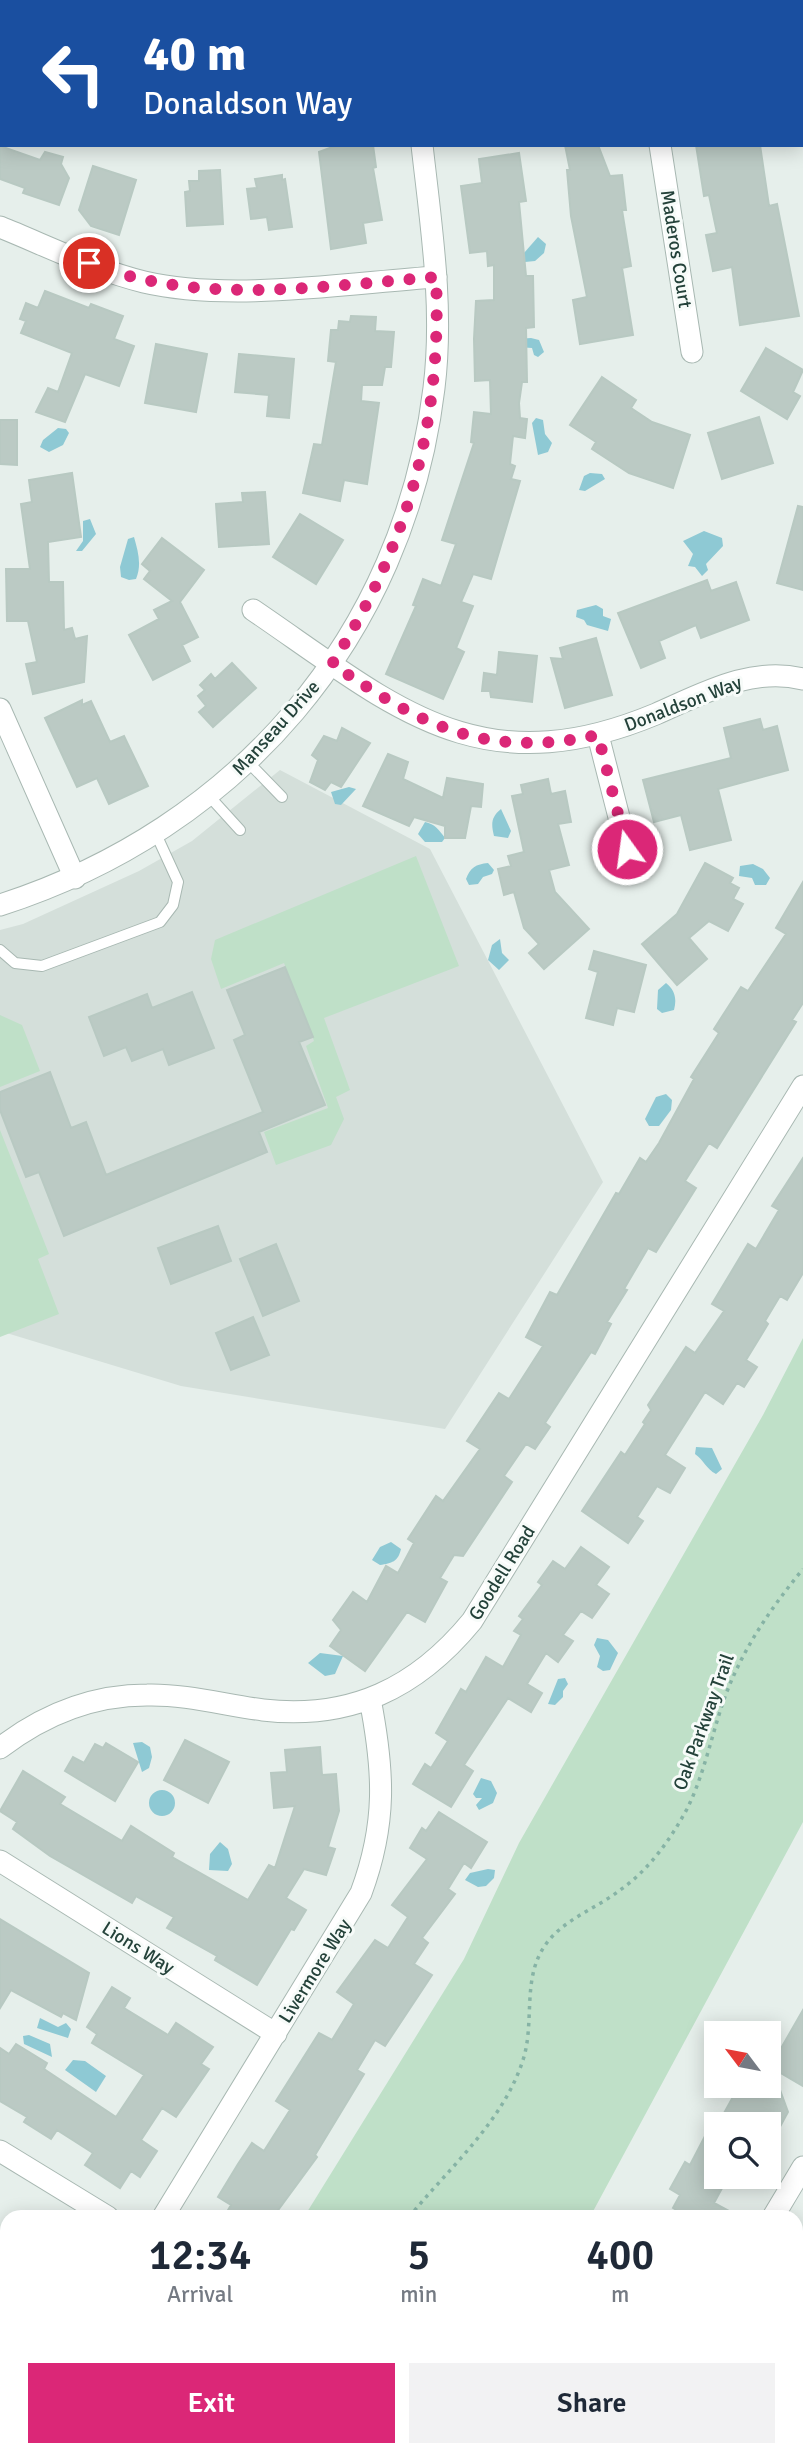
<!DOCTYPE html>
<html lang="en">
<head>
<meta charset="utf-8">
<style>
	:root { --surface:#fff; --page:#f2f2f3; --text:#1f2937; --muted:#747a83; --accent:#db2777 }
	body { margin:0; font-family:Signika,sans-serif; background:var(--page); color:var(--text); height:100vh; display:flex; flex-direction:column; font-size:26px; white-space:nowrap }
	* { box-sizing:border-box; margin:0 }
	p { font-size:23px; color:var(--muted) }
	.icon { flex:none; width:38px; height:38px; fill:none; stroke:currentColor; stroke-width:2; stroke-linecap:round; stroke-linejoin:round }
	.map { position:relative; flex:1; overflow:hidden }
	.drawer { position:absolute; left:0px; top:2210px; width:803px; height:247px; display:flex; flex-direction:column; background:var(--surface); border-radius:21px 21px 0 0; box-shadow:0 4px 18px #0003 }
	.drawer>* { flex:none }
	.top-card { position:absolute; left:0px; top:0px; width:803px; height:147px; box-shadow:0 4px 18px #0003; background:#1a4fa0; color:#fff; overflow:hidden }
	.needle { width:46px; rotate:302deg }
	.controls { position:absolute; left:704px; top:2021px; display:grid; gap:14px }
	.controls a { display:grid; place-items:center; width:77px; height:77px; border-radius:0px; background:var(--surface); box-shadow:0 4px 18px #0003; font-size:35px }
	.pin { position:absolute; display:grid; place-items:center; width:60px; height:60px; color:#fff; margin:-30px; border:4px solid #fff; border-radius:50%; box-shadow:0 2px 7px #0007 }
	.me { position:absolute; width:77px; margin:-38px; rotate:346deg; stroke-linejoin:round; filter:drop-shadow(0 0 5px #0008) }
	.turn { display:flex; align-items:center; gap:24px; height:147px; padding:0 28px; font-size:32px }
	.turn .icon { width:91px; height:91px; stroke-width:2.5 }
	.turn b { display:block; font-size:49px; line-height:60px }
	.eta { display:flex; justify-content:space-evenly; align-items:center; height:119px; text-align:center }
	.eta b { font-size:42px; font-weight:600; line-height:49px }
	.action { display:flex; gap:14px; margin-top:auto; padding:14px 28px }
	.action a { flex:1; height:80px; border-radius:0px; background:var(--accent); color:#fff; font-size:28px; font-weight:600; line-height:80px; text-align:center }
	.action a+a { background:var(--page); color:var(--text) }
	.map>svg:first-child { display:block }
	.built { fill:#d4dfda }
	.green { fill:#bfe0c8 }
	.water { fill:#8ec9d4 }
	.building { fill:#bbcac4; stroke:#b8c9c2; stroke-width:2 }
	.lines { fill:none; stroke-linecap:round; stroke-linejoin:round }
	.service-casing { stroke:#a8b8b2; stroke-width:12 }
	.minor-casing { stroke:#a8b8b2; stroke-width:23 }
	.tertiary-casing { stroke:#a8b8b2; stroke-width:23 }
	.path { stroke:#86b3a5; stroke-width:3.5; stroke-dasharray:3.5 5; stroke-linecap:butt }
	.service { stroke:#fff; stroke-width:10 }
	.minor { stroke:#fff; stroke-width:21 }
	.tertiary { stroke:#fff; stroke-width:21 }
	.route { stroke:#db2777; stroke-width:12; stroke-dasharray:0 21.6 }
	.labels { text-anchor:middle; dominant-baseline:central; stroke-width:6; stroke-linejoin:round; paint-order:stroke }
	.street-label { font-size:19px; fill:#24423a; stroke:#f7fbf9 }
</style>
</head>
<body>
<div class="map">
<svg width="803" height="2456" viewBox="0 0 803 2456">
	<rect width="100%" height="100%" fill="#e6efeb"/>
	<!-- built -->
	<path class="built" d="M 280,770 L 430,849 L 603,1182 L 445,1429 L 181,1386 L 0,1331 L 0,930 L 23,924 L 139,871 L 192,841 Z"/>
	<!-- green -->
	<path class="green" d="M 0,0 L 397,0 L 2,2 L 2,78 Z
		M 416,856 L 459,966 L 324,1018 L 350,1090 L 336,1097 L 344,1119 L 331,1145 L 276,1165 L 264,1132 L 328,1108 L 306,1046 L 314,1041 L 284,963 L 221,989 L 211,959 L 215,940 Z
		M 0,1015 L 22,1025 L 40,1071 L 0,1087 Z
		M 0,1130 L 49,1254 L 38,1259 L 59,1314 L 0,1337 Z
		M 803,1338 L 803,1822 L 590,2217 L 304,2217 L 464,1959 L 519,1843 L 763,1415 Z
		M 166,2450 L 465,2450 L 462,2456 L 162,2456 Z"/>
	<!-- water -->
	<path class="water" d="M 538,237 L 546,244 L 544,253 L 535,261 L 525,262 L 524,253 Z
		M 531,338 L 539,340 L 544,352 L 538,357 L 534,355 L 532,348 L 517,347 L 517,339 Z
		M 536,418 L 543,420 L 545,434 L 552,443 L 548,452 L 538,455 L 532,423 Z
		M 58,428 L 66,429 L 69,433 L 63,445 L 49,452 L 40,447 L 43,440 Z
		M 590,473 L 602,474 L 605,479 L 585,491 L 579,490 L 584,476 Z
		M 90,519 L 96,534 L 82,551 L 76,551 L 83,541 L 83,521 Z
		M 704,531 L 722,538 L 723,546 L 706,564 L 708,570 L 702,576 L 695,567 L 688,566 L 693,554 L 683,541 Z
		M 134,537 C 138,551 142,565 136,579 L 129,580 L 121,577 L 120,567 L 128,539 Z
		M 596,605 L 603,609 L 603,616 L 611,619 L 608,631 L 587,625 L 584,620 L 576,617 L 577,610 Z
		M 349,787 L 356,789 L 341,805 L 335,804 L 331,792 Z
		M 501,809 L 511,831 L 508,838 L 494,836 C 491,824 491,817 501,809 Z
		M 425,822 C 435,824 439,830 445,838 L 442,842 L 425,842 L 418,834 Z
		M 488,863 L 494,870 L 492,874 L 483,877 L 478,884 L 469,885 L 466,879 C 470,868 476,864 488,863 Z
		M 753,864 L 763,869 L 770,878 L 766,885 L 755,885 L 752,878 L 739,876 L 740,866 Z
		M 500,939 L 502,953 L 509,960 L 499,970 L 488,960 L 492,945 Z
		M 666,983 C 675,990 677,999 674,1010 L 662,1013 L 657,1009 L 658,990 Z
		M 666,1094 L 672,1100 L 671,1110 L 659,1126 L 649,1126 L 645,1119 L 656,1097 Z
		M 696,1447 L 712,1448 L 722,1469 L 716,1474 C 706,1469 704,1460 695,1454 Z
		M 391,1542 L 401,1549 C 398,1562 392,1563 380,1565 L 372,1560 L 380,1547 Z
		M 597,1638 L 608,1640 L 618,1653 L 610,1670 L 603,1671 L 597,1667 L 600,1656 L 594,1645 Z
		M 320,1653 L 343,1656 L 335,1674 L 325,1676 L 308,1663 Z
		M 565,1678 L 568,1684 L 563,1691 L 563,1697 L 555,1705 L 548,1704 L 558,1679 Z
		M 142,1742 L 150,1747 L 152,1757 L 149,1768 L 142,1772 L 133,1743 Z
		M 481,1778 L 491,1781 L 497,1793 L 493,1803 L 479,1810 L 476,1805 L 482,1798 L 476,1798 L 473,1794 Z
		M149 1803a13 13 0 1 1 26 0a13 13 0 1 1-26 0Z
		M 220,1842 L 228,1849 L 232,1864 L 228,1871 L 209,1870 L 210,1854 Z
		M 488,1869 L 495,1870 L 494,1878 L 486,1886 L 478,1887 L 465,1880 L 470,1873 Z
		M 40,2018 L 58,2027 L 66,2023 L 71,2029 L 68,2038 L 37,2028 Z
		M 29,2035 L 50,2044 L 52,2057 L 24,2044 L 23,2036 Z
		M 73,2060 L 85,2061 L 106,2076 L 96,2092 L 65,2070 Z"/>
	<!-- building -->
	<path class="building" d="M 338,145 L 373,145 L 376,167 L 373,168 L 382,220 L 363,223 L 366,243 L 331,249 L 319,152 Z
		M 565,145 L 598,145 L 610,176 L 622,175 L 626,210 L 622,210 L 631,266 L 622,268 L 633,335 L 580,344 L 573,300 L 587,297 L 571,216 L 567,170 L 570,170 Z
		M 696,145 L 760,145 L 769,206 L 777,204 L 799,316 L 740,325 L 732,267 L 713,271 L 706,235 L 717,233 L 709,195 L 704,196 Z
		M 0,146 L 40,160 L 45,152 L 63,157 L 61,164 L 69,178 L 59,205 L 23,193 L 25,188 L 0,179 Z
		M 519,153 L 526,201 L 519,202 L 526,276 L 533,276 L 534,327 L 526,328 L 527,382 L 522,382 L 519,403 L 520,418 L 527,419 L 525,438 L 513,436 L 510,464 L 515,466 L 511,479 L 520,481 L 491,579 L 473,574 L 461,602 L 473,606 L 456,648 L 464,652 L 443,699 L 386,674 L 416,606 L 413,605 L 423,579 L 441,586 L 456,544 L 442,540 L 474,443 L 471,442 L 474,412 L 491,414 L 490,380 L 475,381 L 474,339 L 476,301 L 494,300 L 494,265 L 488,266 L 487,251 L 470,253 L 461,186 L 482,183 L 479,159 Z
		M 93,166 L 136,180 L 119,235 L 91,226 L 79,210 Z
		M 220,170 L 223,224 L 187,226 L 185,192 L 190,191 L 189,181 L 199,181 L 199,171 Z
		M 282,175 L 282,180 L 285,179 L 292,227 L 269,230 L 267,217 L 251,219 L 247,189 L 257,188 L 255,179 Z
		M 45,291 L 89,308 L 91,304 L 123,316 L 114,339 L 134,346 L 119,386 L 85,374 L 65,422 L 36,412 L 48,388 L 58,392 L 72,353 L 21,333 L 26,321 L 20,319 L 26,303 L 38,308 Z
		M 351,316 L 376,317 L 375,331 L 394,332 L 391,367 L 385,367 L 382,385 L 362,385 L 361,401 L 379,403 L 367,484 L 344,480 L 340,501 L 303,493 L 314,444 L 322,445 L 336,362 L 328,361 L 331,330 L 338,330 L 339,321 L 350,322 Z
		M 156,344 L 207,354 L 196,412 L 145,403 Z
		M 766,348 L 803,370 L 793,392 L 800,396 L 787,419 L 741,391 Z
		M 239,354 L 294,359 L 289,418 L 267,416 L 269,395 L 235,392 Z
		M 602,377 L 636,400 L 631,408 L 652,422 L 690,435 L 673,488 L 629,473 L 592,449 L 596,442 L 570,425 Z
		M 759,417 L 773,463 L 722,479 L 708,433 Z
		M 0,420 L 17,420 L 17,465 L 0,464 Z
		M 72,473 L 81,537 L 48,542 L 49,582 L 63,582 L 64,630 L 72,628 L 75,639 L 87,636 L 84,682 L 33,694 L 26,664 L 37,662 L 28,621 L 7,621 L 6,569 L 30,569 L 21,504 L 32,502 L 29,480 Z
		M 265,492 L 269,544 L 219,547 L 216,504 L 243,502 L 242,493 Z
		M 798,506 L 803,507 L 803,590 L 777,583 Z
		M 300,514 L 343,540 L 316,584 L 273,557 Z
		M 162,538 L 204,570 L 180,602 L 198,637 L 182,645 L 190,661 L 153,680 L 129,635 L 159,619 L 154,610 L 172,601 L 144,579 L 150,571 L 142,564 Z
		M 707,580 L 711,591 L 736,582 L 749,620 L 701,638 L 696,625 L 659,641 L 665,658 L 641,668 L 618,613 Z
		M 596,638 L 612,695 L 565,708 L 551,658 L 563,659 L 560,648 Z
		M 499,652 L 537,656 L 532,702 L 491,697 L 490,691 L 482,691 L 484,673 L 497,675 Z
		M 232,663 L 256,688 L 213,727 L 199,712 L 206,706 L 198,696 L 205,690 L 200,685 L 211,674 L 215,679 Z
		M 82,700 L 82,705 L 91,701 L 110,742 L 124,736 L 148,786 L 109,804 L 97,778 L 77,787 L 45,718 Z
		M 760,719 L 763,730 L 777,726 L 788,770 L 718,789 L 731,840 L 690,850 L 681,815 L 654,822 L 643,780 L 731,758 L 724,728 Z
		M 342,728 L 370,743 L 341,787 L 331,782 L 325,790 L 310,782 L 318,760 L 312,755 L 324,736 L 337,741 Z
		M 388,754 L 408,762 L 403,779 L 443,798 L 447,778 L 483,784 L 481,807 L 471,806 L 465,838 L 445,838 L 445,826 L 414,817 L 409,826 L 363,806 Z
		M 548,779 L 551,794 L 565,791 L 571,822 L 558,824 L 569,865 L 549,870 L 555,892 L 589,929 L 544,969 L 529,953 L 539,944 L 524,928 L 514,892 L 504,895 L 498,869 L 511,866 L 508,856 L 524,852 L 512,796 L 523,794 L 521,785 Z
		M 705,863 L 733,878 L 730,883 L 739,888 L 733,899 L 743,904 L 728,931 L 709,921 L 689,938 L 707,959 L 677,985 L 642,944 L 677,914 Z
		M 803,882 L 803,1003 L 792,1020 L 796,1022 L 717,1148 L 709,1143 L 685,1181 L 696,1188 L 656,1252 L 648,1248 L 624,1289 L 627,1290 L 607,1322 L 611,1324 L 595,1354 L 591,1352 L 545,1423 L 550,1427 L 535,1449 L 526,1444 L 504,1476 L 512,1482 L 463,1556 L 454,1555 L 440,1578 L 447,1582 L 425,1622 L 407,1612 L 365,1671 L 330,1646 L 341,1630 L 333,1620 L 353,1592 L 367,1602 L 386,1566 L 398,1573 L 414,1543 L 408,1539 L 436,1496 L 443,1501 L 480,1449 L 467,1441 L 499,1393 L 509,1399 L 543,1346 L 526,1337 L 550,1292 L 557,1295 L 616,1193 L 619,1194 L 640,1158 L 646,1162 L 659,1143 L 694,1079 L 691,1077 L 719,1033 L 714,1029 L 741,987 L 748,991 L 786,934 L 776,928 Z
		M 594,951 L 646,965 L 634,1012 L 617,1008 L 613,1025 L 586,1018 L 598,972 L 589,969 Z
		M 285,967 L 313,1037 L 299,1042 L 325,1105 L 259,1132 L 267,1152 L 64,1236 L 39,1172 L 26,1177 L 0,1110 L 0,1092 L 50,1072 L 71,1128 L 86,1122 L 106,1175 L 263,1112 L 234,1040 L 245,1035 L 227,990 Z
		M 192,992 L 214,1048 L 169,1065 L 163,1049 L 132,1061 L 126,1047 L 104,1056 L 89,1017 L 147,994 L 152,1008 Z
		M 803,1158 L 803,1273 L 787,1300 L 780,1296 L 765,1321 L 768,1324 L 746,1360 L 757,1367 L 744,1387 L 737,1383 L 723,1404 L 705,1392 L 665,1455 L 685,1468 L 670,1493 L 657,1486 L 637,1517 L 643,1521 L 628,1543 L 582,1511 L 621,1452 L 625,1455 L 645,1424 L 643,1422 L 651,1410 L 648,1405 L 686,1347 L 695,1353 L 724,1311 L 712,1304 L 748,1244 L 756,1249 L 779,1210 L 772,1206 Z
		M 218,1226 L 231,1261 L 171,1284 L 158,1248 Z
		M 276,1244 L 299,1301 L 263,1316 L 240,1259 Z
		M 253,1317 L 269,1355 L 231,1370 L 216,1333 Z
		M 581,1547 L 609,1567 L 596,1585 L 609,1594 L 592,1618 L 581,1611 L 563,1635 L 573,1641 L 558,1662 L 546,1653 L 527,1684 L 542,1693 L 531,1712 L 508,1698 L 464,1765 L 473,1771 L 451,1807 L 413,1784 L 425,1764 L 431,1768 L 448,1741 L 436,1733 L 461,1689 L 466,1692 L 486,1657 L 503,1667 L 521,1635 L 514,1631 L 523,1619 L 519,1616 L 542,1585 L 538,1582 L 553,1561 L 565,1569 Z
		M 185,1740 L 229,1762 L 208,1803 L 164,1780 Z
		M 106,1743 L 138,1762 L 115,1801 L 65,1771 L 73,1757 L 84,1763 L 95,1744 L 103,1748 Z
		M 320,1747 L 322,1775 L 336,1774 L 339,1811 L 328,1847 L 335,1849 L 326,1875 L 304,1869 L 286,1898 L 306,1910 L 294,1930 L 291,1929 L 257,1985 L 215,1960 L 217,1956 L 167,1928 L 174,1917 L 136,1896 L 132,1903 L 50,1856 L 13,1829 L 17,1822 L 0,1811 L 23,1771 L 65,1797 L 60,1804 L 122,1841 L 131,1826 L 174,1853 L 172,1857 L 248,1900 L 269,1865 L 275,1868 L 295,1806 L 274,1808 L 271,1773 L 287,1772 L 285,1750 Z
		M 439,1812 L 487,1842 L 471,1868 L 464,1863 L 448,1889 L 455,1894 L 422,1938 L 428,1943 L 414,1964 L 432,1975 L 385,2046 L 375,2040 L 357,2070 L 364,2074 L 315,2155 L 317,2157 L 273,2217 L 224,2217 L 231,2205 L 218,2197 L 238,2164 L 252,2143 L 264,2151 L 290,2110 L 276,2101 L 319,2033 L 332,2040 L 354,2004 L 337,1992 L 375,1940 L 388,1948 L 408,1917 L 392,1905 L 427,1859 L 410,1848 L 422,1828 L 426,1831 Z
		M 0,1919 L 89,1973 L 76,2020 L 63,2013 L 61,2017 L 11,1990 L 0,2008 Z
		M 112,1987 L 130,1998 L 124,2008 L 168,2035 L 176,2023 L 213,2047 L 201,2064 L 209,2069 L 176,2117 L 162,2108 L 141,2140 L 157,2151 L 140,2177 L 131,2171 L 120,2188 L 85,2165 L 93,2153 L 57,2130 L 51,2139 L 24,2122 L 27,2117 L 0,2101 L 0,2048 L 9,2054 L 16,2044 L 47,2063 L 44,2069 L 116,2117 L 144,2075 L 92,2043 L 97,2034 L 87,2027 Z
		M 803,2010 L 803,2086 L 772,2068 L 788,2112 L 768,2149 L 768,2124 L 718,2124 L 739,2086 L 768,2086 L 768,2071 Z
		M 716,2115 L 716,2177 L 728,2177 L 714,2203 L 740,2217 L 688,2217 L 673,2208 L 680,2195 L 670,2189 L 685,2162 L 690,2165 Z"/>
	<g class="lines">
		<!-- service casing -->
		<g class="service-casing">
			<path id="service" d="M 249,763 L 282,797
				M 210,797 L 240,830
				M 0,950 L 15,963 L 42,966 L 160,922 L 173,905 L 178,882 L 156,834"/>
		</g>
		<!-- minor casing -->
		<g class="minor-casing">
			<path id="minor" d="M 511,0 L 528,2
				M 637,0 L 637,2
				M 778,0 L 784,2
				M 592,2 L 611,0
				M 802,9 L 803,9
				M 660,145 L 692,352
				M 0,227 C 47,246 95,270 144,282 C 230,302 348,283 436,277
				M 253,610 C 394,706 478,788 656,714 C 702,694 751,666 803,679
				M 0,709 L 75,878
				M 598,735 L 633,872
				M 0,1748 C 43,1715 92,1695 147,1695 C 185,1694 225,1705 263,1710 C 351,1720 417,1688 472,1621 L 803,1086
				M 0,1861 L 276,2034
				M 0,2151 L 108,2217
				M 163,2217 L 361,1893 C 387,1823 384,1771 370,1699
				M 773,2217 L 803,2167
				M 0,2437 L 7,2442
				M 637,2451 L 647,2456"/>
		</g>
		<!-- tertiary casing -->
		<g class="tertiary-casing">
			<path id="tertiary" d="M 419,2 L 420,0
				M 0,905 C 237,829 404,637 434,388 C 444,307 431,226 422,145"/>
		</g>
		<!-- path -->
		<path class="path" d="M 133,0 L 135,2
			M 187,0 L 188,2
			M 234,0 L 235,2
			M 305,0 L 305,2
			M 361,0 L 368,2
			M 409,2217 C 449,2168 503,2122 523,2060 C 535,2023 522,1980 544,1947 C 561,1920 596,1909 620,1890 C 649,1870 670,1840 687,1809 C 705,1773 712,1732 726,1694 C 744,1647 771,1608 803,1569
			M 317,2456 L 319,2450"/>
		<!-- service -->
		<use href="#service" class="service"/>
		<!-- minor -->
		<use href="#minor" class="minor"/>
		<!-- tertiary -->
		<use href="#tertiary" class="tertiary"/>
	</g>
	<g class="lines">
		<!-- route -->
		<path class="route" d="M 89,263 C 201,307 320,286 436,277 C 442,421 409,543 332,664 C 424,726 483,759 598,735 L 627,849"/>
	</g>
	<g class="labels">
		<!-- street labels -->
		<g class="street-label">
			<text transform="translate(676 249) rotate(81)">Maderos Court</text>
			<text transform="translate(683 704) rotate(-21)">Donaldson Way</text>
			<text transform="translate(276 728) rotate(-48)">Manseau Drive</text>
			<text transform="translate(502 1573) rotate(-58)">Goodell Road</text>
			<text transform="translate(704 1722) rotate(-70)">Oak Parkway Trail</text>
			<text transform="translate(138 1948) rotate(32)">Lions Way</text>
			<text transform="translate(315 1971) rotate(-58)">Livermore Way</text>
		</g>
	</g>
</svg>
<div class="controls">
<a><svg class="needle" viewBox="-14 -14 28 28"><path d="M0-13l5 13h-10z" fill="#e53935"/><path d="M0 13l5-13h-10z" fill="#747a83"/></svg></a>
<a><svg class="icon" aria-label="search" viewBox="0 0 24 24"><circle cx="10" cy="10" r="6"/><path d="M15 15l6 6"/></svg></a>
</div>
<div class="pin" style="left:89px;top:263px;background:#d93025"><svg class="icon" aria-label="arrive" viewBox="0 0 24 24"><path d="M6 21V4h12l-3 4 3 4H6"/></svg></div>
<svg class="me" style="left:627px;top:849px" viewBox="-20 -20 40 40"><circle r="17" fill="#db2777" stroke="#fff" stroke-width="3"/><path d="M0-11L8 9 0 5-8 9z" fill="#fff"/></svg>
<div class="top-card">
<div class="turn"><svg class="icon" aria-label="left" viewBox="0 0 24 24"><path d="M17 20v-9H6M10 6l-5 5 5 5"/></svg><div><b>40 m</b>Donaldson Way</div></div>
</div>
<section class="drawer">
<div class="eta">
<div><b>12:34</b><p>Arrival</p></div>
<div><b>5</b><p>min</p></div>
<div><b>400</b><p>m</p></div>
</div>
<div class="action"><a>Exit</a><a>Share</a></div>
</section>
</div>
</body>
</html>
